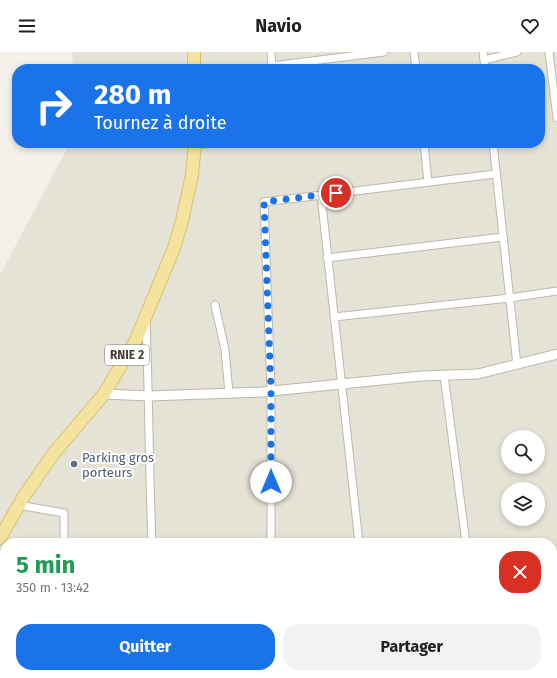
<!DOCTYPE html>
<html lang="fr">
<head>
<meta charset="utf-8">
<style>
	:root { --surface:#fff; --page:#f2f2f2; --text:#202124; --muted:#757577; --accent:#1a73e8 }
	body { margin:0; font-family:"Fira Sans",sans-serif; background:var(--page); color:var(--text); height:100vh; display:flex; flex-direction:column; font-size:15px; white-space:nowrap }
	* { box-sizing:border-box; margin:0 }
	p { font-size:13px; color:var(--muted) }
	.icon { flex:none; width:22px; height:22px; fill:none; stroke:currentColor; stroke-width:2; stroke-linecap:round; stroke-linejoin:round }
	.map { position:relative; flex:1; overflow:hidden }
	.side { position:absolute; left:0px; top:486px; width:557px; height:140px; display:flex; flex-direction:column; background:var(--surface); border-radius:16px 16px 0 0; box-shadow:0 2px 6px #0003 }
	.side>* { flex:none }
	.hud { position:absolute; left:12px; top:12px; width:533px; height:84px; border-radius:16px; box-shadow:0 2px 6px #0003; background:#1a73e8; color:#fff; overflow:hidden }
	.controls { position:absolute; left:501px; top:378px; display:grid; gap:8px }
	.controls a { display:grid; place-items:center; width:44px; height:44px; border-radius:50%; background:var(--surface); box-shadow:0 2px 6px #0003; font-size:20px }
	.pin { position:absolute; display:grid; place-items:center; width:34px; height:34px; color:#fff; margin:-17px; border:2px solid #fff; border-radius:50%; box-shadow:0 1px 4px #0007 }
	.me { position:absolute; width:44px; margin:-22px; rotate:0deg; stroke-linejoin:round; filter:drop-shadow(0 0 3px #0008) }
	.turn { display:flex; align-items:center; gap:14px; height:84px; padding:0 16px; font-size:18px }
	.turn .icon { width:52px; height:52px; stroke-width:2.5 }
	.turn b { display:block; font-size:28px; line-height:34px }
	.round { display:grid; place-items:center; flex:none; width:42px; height:42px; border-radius:16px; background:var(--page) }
	.head { display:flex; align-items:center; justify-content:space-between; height:68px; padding:0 16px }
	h1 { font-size:24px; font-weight:700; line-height:30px; color:#1e9e55 }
	.button { display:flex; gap:8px; margin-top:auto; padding:8px 16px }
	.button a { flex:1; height:46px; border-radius:16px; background:var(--accent); color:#fff; font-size:16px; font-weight:700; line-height:46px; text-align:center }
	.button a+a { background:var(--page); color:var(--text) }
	header { display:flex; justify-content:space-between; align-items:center; height:52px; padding:0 16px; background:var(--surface); font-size:18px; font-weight:700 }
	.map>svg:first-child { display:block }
	.residential { fill:#e5e2d6; fill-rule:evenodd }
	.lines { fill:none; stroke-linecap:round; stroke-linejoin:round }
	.minor-casing { stroke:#bcb8ab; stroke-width:9 }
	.tertiary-casing { stroke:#bcb8ab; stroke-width:11 }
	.primary-casing { stroke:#d6c171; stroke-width:14 }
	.minor { stroke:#fff; stroke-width:7 }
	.tertiary { stroke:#fff; stroke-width:9 }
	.primary { stroke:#f3e39f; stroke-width:12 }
	.route { stroke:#1a73e8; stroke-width:7; stroke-dasharray:0 12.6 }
	.service-dot { fill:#5c6f8a; stroke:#fff; stroke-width:1.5 }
	.labels { text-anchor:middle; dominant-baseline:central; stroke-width:4; stroke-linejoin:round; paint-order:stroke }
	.shield { fill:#fff; stroke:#7c7973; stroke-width:1 }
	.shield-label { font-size:12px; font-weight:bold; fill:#444037 }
	.service-label { font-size:13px; fill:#4e5e75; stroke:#fff; text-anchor:start }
</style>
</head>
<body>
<header><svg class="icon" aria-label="menu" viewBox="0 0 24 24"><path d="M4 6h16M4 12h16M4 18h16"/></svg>Navio<svg class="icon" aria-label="heart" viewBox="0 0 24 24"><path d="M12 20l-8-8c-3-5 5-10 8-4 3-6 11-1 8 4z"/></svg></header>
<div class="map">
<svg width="557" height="626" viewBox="0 0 557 626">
	<rect width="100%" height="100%" fill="#f2f0e8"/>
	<!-- residential -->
	<path class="residential" d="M 71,0 L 557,0 L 557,626 L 0,626 L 0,223 L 70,91 L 540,91 L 540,17 L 74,17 ZM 508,385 L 538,385 L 538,415 L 508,415 ZM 508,437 L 538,437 L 538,467 L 508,467 ZM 5,491 L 552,491 L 552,621 L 5,621 Z"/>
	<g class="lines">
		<!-- minor casing -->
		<g class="minor-casing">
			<path id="minor" d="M 271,0 L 272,17
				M 414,0 L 416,17
				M 483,0 L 485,17
				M 549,0 L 557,66
				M 484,8 L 517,0
				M 271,14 L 384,0
				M 424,91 L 428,130
				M 493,91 L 517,313
				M 195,93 L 213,91
				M 321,143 L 359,491
				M 327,206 L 503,185
				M 215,253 L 225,298 L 229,341
				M 334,265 L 510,246 L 557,239
				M 146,269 C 149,343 149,417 152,491
				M 444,323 L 466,491
				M 18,453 L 64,461 L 64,491
				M 271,491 L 271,339 L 264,150 L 496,122
				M 161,621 L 162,626
				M 271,621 L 271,626
				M 374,621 L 374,626
				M 482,621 L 482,626
				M 62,626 L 62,621"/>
		</g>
		<!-- tertiary casing -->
		<g class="tertiary-casing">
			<path id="tertiary" d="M 104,342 L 149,344 L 262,340 L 421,324 L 478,322 L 557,302"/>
		</g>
		<!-- primary casing -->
		<g class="primary-casing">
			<path id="primary" d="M 194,0 L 194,17
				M 0,486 L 24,444 L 54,401 L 104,342 L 136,288 L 174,196 L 182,169 L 192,123 L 195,91"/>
		</g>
		<!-- minor -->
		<use href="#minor" class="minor"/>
		<!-- tertiary -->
		<use href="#tertiary" class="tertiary"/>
		<!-- primary -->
		<use href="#primary" class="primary"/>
	</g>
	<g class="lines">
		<!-- route -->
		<path class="route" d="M 271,430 L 271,339 L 264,150 L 336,141"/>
	</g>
	<!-- markers -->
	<circle class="service-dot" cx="74" cy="412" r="4"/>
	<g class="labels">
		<!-- shield labels -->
		<rect class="shield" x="105" y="293" width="44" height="20" rx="3"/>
		<g class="shield-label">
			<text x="127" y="303">RNIE 2</text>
		</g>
		<!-- service labels -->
		<g class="service-label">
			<text x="82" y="405">Parking gros<tspan x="82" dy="15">porteurs</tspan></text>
		</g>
	</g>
</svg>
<div class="controls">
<a><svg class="icon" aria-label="search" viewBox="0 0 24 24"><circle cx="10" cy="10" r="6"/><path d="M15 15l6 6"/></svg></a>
<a><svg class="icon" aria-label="layers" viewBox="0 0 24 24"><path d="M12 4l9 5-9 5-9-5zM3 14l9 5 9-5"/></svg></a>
</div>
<div class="pin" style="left:336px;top:141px;background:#d93025"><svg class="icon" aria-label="arrive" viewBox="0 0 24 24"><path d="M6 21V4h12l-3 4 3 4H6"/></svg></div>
<svg class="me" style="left:271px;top:430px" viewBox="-20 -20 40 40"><circle r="19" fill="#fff"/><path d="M0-13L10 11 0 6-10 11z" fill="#1a73e8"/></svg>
<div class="hud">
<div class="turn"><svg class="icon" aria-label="right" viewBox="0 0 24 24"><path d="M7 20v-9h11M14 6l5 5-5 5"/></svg><div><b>280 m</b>Tournez à droite</div></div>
</div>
<section class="side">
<div class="head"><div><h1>5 min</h1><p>350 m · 13:42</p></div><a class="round" style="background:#d93025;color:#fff"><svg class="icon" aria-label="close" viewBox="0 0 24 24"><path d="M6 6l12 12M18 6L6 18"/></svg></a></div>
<div class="button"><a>Quitter</a><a>Partager</a></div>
</section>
</div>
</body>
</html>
